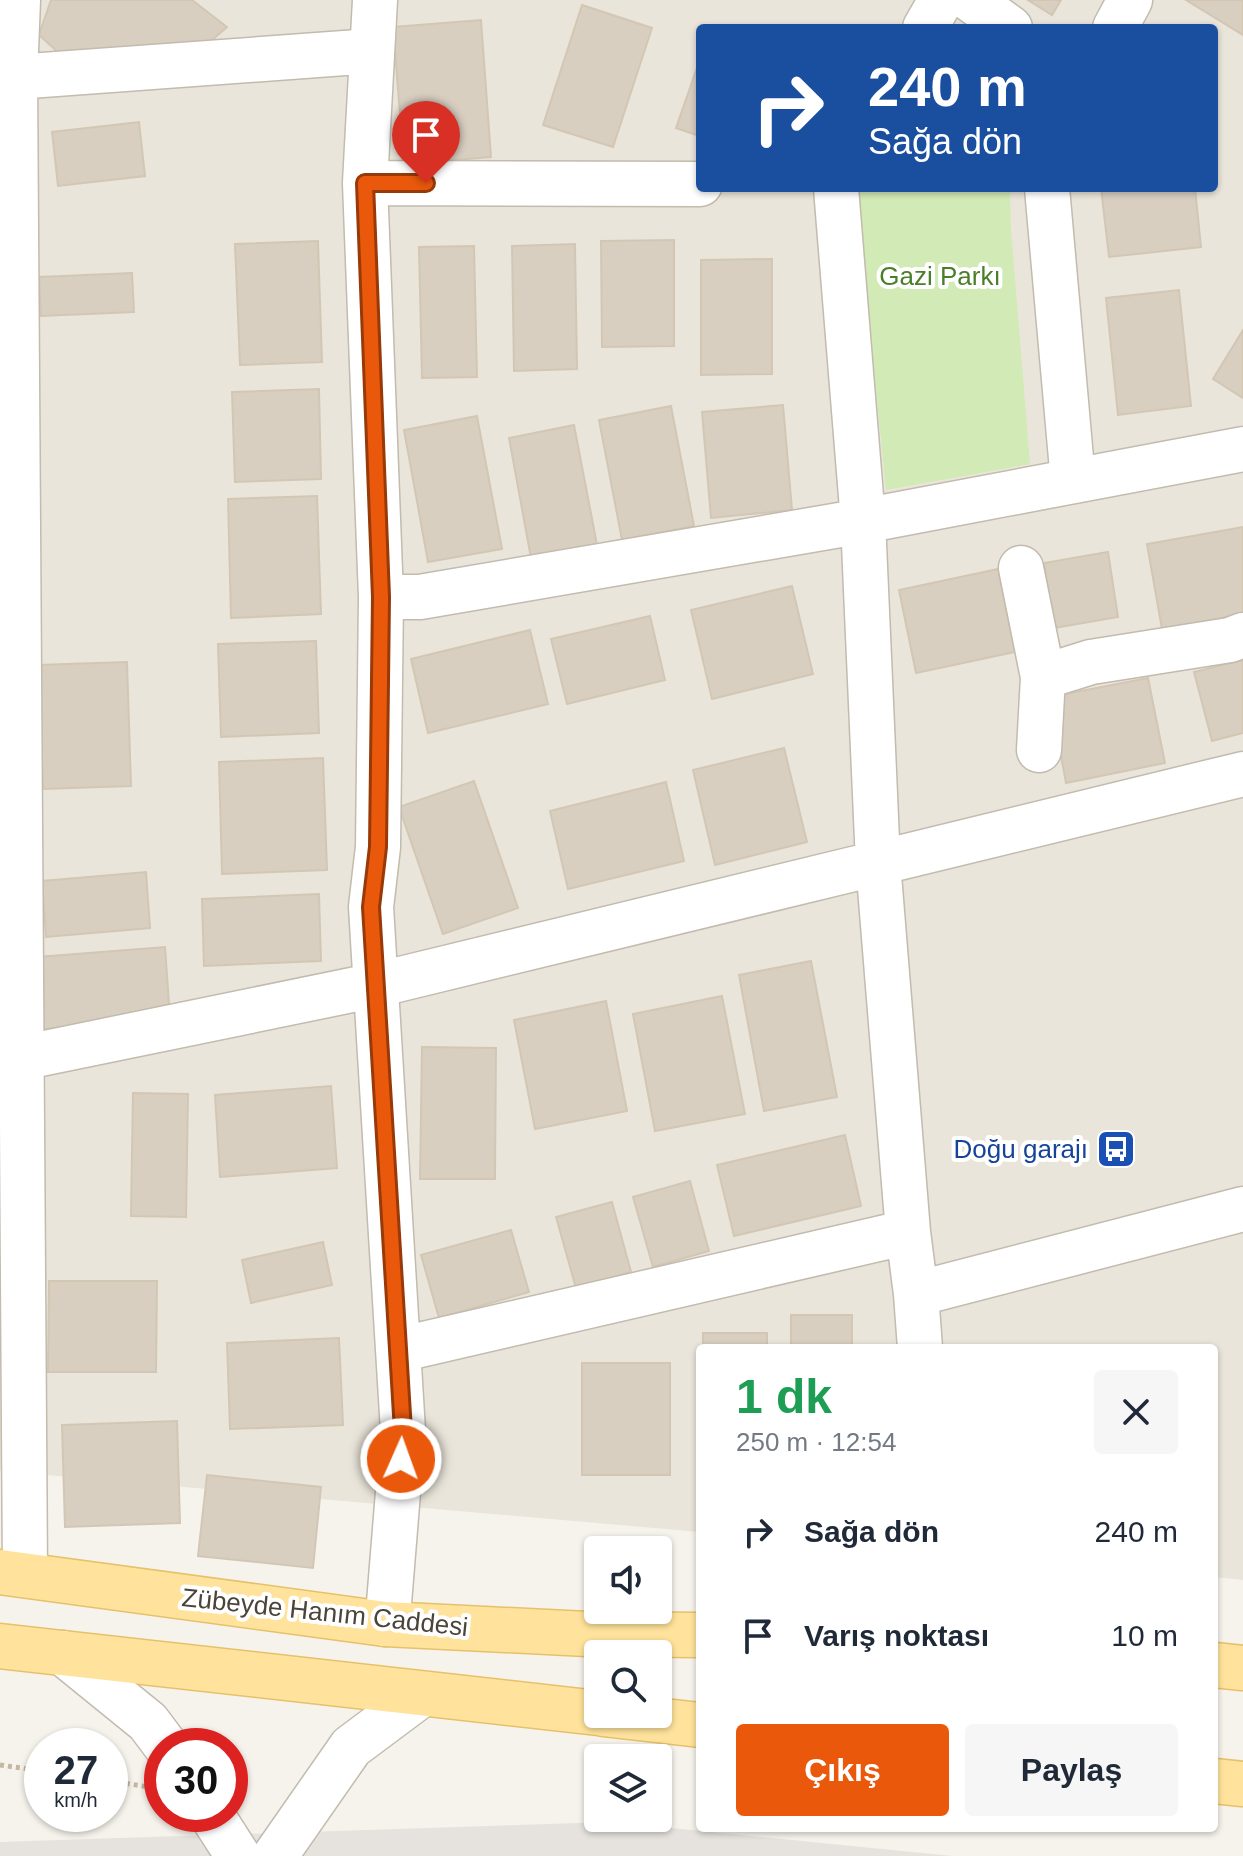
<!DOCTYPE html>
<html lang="tr">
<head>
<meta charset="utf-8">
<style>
	:root { --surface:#fff; --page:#f6f6f7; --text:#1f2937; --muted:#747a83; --accent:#ea580c }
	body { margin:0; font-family:Arial,sans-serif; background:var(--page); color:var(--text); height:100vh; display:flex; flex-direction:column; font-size:30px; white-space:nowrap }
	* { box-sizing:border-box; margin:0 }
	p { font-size:26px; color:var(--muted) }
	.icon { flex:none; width:44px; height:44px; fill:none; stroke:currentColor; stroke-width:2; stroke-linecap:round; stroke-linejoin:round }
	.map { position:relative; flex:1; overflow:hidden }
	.sheet { position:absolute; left:696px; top:1344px; width:522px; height:488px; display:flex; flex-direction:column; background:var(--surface); border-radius:8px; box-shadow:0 2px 6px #0004 }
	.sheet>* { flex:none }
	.top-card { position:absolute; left:696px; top:24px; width:522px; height:168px; border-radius:8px; box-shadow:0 2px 6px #0004; background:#1a4fa0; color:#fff; overflow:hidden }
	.buttons { position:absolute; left:584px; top:1536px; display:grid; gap:16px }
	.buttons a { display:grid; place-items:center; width:88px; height:88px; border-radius:8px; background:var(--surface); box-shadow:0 2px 6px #0004; font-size:40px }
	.speed { position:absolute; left:24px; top:1728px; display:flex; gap:16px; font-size:40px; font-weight:700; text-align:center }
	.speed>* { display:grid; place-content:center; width:104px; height:104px; border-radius:50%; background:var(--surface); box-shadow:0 2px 6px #0004; line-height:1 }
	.speed small { font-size:20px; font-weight:400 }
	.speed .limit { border:12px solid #d22; background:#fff; color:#111 }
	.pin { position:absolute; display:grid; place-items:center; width:68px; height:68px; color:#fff; margin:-82px -34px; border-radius:50% 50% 50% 0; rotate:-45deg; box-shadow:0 0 8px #0007 }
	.pin .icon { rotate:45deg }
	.me { position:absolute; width:88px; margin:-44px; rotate:2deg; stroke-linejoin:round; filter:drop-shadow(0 0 6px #0008) }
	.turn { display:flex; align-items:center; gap:28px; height:168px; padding:0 40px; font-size:36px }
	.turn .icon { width:104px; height:104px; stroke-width:2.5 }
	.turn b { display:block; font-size:56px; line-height:68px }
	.round { display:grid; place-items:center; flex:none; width:84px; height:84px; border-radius:8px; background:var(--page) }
	.head { display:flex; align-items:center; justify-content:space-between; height:136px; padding:0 40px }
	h1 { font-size:48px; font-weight:800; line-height:60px; color:#1e9e55 }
	.primary-button { display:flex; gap:16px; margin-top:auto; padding:16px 40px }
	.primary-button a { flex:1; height:92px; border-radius:8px; background:var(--accent); color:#fff; font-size:32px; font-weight:800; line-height:92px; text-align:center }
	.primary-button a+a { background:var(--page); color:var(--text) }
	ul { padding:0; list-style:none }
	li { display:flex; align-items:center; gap:24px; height:104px; padding:0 40px }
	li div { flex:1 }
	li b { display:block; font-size:30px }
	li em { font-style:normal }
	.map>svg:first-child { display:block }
	.residential { fill:#eae5da; fill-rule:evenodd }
	.industrial { fill:#e6e2dd }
	.green { fill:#d2eab5 }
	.building { fill:#d8cfc1; stroke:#d3c7b4; stroke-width:2 }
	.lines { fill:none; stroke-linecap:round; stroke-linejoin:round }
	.minor-casing { stroke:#c2bbae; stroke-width:47 }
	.major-casing { stroke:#e6c16a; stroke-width:47 }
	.path { stroke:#c4b79f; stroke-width:5; stroke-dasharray:4 4; stroke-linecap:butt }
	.minor { stroke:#fff; stroke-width:44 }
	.major { stroke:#ffe39c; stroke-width:44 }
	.route-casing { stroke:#983908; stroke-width:20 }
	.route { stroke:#ea580c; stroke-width:14 }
	.labels { text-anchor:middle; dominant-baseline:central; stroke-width:8; stroke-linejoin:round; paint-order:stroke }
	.park-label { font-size:26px; fill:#4a7f2a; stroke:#fff }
	.transit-label { font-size:26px; fill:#164399; stroke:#fff; text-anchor:end }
	.street-label { font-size:26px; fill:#4b4439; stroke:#fff }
</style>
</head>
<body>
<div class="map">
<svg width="1243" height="1856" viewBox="0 0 1243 1856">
	<rect width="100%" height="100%" fill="#f6f3ec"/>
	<!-- residential -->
	<path class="residential" d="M 0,0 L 1243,0 L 1243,1580 L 1214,1577 L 1214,1348 L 700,1348 L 700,1532 L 0,1471 ZM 700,28 L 1214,28 L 1214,188 L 700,188 Z"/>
	<!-- industrial -->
	<path class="industrial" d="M 611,1822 L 952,1856 L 0,1856 L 0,1842 Z"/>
	<!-- green -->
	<path class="green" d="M 862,188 L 1010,188 L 1011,229 L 1030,464 L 886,490 L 857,197 Z"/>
	<!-- building -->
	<path class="building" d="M 51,0 L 192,0 L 227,27 L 203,48 L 61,55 L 39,35 Z
		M 1028,0 L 1061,0 L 1052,15 Z
		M 1186,0 L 1243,0 L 1243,35 Z
		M 582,5 L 652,28 L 613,147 L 543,125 Z
		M 481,20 L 491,157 L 404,164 L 393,27 Z
		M 700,59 L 700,136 L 676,128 Z
		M 139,122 L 145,176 L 58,186 L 52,132 Z
		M 1101,188 L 1195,188 L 1201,247 L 1109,257 Z
		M 674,240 L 674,346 L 602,347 L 601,241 Z
		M 318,241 L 322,362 L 240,365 L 235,244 Z
		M 575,244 L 577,369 L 514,371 L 512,246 Z
		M 474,246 L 477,377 L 422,378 L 419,247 Z
		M 772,259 L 772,374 L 701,375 L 701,260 Z
		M 132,273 L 134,312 L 41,316 L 39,277 Z
		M 1179,290 L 1191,406 L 1118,415 L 1106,298 Z
		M 1243,330 L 1243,398 L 1213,379 Z
		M 319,389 L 321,479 L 235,482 L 232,392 Z
		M 783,405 L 792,510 L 711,518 L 702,412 Z
		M 671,406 L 694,526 L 622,540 L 599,420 Z
		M 477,416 L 502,549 L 428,562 L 404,430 Z
		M 574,425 L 597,545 L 531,558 L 509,438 Z
		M 317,496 L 321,614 L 231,618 L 228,499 Z
		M 1243,527 L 1243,614 L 1162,629 L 1147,544 Z
		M 1108,552 L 1118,617 L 1054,628 L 1044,563 Z
		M 998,569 L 1015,652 L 916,673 L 899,590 Z
		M 792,586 L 813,674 L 712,699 L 691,610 Z
		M 650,616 L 665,680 L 567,704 L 551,639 Z
		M 530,630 L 548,704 L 428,733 L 411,659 Z
		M 316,641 L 319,733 L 221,737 L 218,644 Z
		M 1243,660 L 1243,733 L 1212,741 L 1194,672 Z
		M 127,662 L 131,786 L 43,789 L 38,665 Z
		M 1148,678 L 1165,763 L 1066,783 L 1050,697 Z
		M 784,748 L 807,842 L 715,865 L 693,770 Z
		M 323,758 L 327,870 L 222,874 L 219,762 Z
		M 474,781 L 518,908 L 443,934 L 399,807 Z
		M 666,782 L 684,861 L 568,889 L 550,811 Z
		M 146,872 L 150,928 L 46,937 L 42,881 Z
		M 319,894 L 321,961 L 204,966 L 202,899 Z
		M 165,947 L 170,1018 L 44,1029 L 38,957 Z
		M 811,961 L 837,1097 L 764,1111 L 739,975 Z
		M 722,996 L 745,1114 L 655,1131 L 633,1014 Z
		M 606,1001 L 627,1111 L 535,1129 L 514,1020 Z
		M 422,1047 L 496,1048 L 495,1179 L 420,1179 Z
		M 331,1086 L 337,1168 L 220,1177 L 215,1095 Z
		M 133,1093 L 188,1094 L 186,1217 L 131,1216 Z
		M 845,1135 L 861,1206 L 734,1236 L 717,1165 Z
		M 690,1181 L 709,1251 L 653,1267 L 633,1197 Z
		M 612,1202 L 631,1272 L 576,1288 L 556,1217 Z
		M 511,1230 L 529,1292 L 439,1318 L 421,1255 Z
		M 323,1242 L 332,1285 L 251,1303 L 242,1260 Z
		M 49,1281 L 157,1281 L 156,1372 L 48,1372 Z
		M 791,1315 L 852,1315 L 852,1348 L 791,1348 Z
		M 703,1333 L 767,1333 L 767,1348 L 703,1348 Z
		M 339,1338 L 343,1425 L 230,1429 L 227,1343 Z
		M 582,1363 L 670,1363 L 670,1475 L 582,1475 Z
		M 177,1421 L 180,1523 L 65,1527 L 62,1425 Z
		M 207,1475 L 321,1487 L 313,1568 L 198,1556 Z"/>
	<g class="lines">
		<!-- minor casing -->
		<g class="minor-casing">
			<path id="minor" d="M 375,0 L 365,183 L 381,597
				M 971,0 L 1010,28
				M 925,28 L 941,0
				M 1115,28 L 1130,0
				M 15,77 L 18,0
				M 365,183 L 700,184
				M 1047,188 L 1073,481
				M 1021,568 L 1043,677
				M 1039,750 L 1043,677 L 1091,662 L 1230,640 L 1243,635
				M 21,1058 L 376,985 L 878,863 L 863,521 L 836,188
				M 916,1294 L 1243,1209
				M 920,1348 L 916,1294 L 908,1232 L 878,863 L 1243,774
				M 398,1350 L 908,1232
				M 25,1575 L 15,77 L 372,51
				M 385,1624 L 389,1603 L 403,1431 L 371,907 L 378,847 L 381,597 L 420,597 L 863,521 L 1243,449
				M 63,1653 L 148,1722 L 166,1746
				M 211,1814 L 238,1856
				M 275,1856 L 351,1747 L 422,1694"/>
		</g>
		<!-- major casing -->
		<g class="major-casing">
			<path id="major" d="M 0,1572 L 385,1624 L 587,1634 L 700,1635
				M 0,1646 L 598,1713
				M 1214,1665 L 1243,1668
				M 603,1714 L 700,1725
				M 1214,1781 L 1243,1784"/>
		</g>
		<!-- path -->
		<path class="path" d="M 0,1765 L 42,1771
			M 110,1781 L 162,1789"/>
		<!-- minor -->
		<use href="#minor" class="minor"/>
		<!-- major -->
		<use href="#major" class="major"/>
	</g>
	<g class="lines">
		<!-- route casing -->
		<g class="route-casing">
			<path id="route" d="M 401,1459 L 403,1431 L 371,907 L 378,847 L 381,597 L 365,183 L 426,183"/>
		</g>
		<!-- route -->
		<use href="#route" class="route"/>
	</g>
	<!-- icons -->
	<defs>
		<g id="bus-square" transform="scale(2)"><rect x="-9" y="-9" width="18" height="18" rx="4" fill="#1a4fb4" stroke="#fff"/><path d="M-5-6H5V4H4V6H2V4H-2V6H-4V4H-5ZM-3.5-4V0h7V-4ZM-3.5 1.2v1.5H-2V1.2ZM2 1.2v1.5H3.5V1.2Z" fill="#fff"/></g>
	</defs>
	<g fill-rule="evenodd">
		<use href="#bus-square" x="1116" y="1149"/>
	</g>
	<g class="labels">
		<!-- park labels -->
		<g class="park-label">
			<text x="940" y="276">Gazi Parkı</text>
		</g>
		<!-- transit labels -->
		<g class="transit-label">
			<text x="1088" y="1149">Doğu garajı</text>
		</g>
		<!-- street labels -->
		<g class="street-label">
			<text transform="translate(325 1612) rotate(6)">Zübeyde Hanım Caddesi</text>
		</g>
	</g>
</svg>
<div class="buttons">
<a><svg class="icon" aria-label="sound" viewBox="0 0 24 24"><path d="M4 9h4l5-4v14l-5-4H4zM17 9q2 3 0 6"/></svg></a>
<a><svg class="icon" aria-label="search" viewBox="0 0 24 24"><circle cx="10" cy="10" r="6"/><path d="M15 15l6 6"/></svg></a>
<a><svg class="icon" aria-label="layers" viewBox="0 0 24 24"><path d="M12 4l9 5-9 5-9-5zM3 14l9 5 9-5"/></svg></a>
</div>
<div class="speed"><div>27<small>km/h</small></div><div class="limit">30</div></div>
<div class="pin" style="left:426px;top:183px;background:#d93025"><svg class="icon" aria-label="arrive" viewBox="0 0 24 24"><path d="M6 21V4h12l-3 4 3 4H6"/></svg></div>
<svg class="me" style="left:401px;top:1459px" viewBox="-20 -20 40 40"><circle r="17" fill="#ea580c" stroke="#fff" stroke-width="3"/><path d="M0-11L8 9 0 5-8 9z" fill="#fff"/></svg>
<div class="top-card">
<div class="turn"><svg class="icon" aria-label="right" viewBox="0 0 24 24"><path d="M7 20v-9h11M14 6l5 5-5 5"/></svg><div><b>240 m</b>Sağa dön</div></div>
</div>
<section class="sheet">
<div class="head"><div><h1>1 dk</h1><p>250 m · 12:54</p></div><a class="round"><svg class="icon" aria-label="close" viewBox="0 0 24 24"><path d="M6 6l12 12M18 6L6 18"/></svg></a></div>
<ul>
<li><svg class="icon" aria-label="right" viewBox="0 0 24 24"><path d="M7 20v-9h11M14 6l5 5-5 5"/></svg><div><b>Sağa dön</b></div><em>240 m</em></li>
<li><svg class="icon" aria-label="arrive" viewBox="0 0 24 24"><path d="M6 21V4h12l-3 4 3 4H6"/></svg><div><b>Varış noktası</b></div><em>10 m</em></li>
</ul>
<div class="primary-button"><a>Çıkış</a><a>Paylaş</a></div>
</section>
</div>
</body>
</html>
